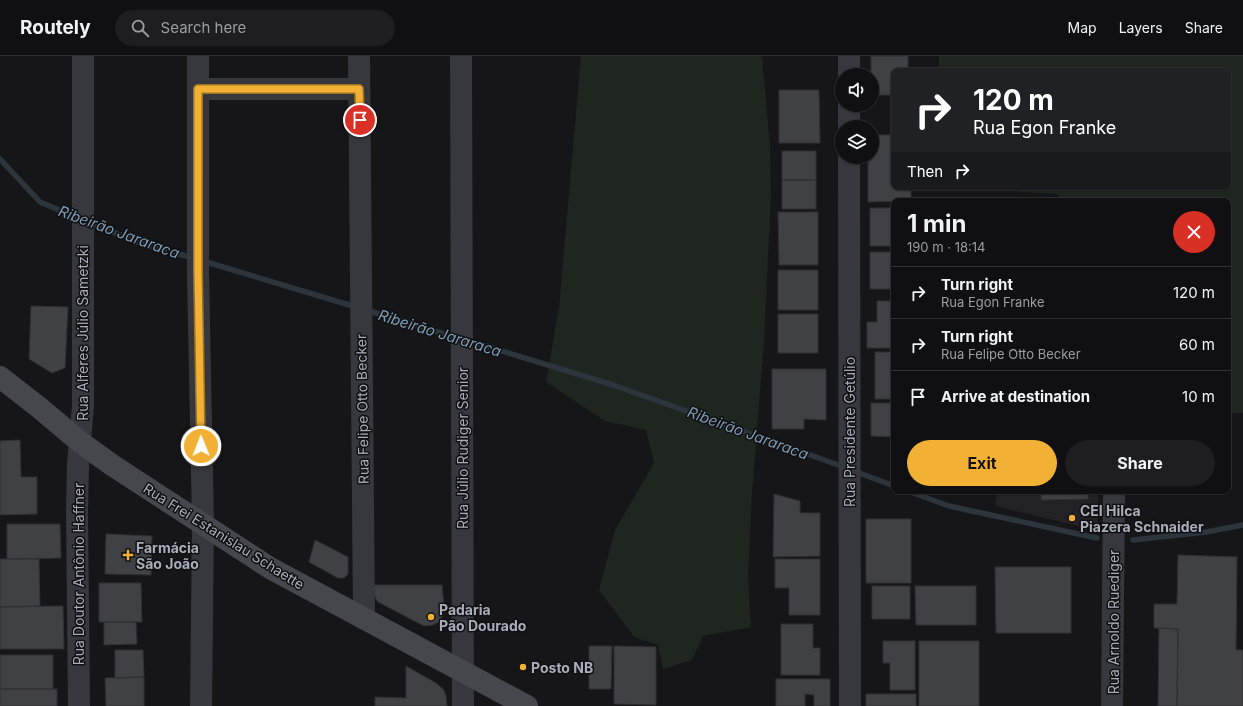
<!DOCTYPE html>
<html lang="en">
<head>
<meta charset="utf-8">
<style>
	:root { --surface:#101012; --page:#1e1e20; --text:#f1f3f6; --muted:#9c9d9f; --line:#303032; --accent:#f2b134 }
	body { margin:0; font-family:Inter,sans-serif; background:var(--page); color:var(--text); height:100vh; display:flex; flex-direction:column; font-size:15px; white-space:nowrap }
	* { box-sizing:border-box; margin:0 }
	p { font-size:13px; color:var(--muted) }
	.icon { flex:none; width:22px; height:22px; fill:none; stroke:currentColor; stroke-width:2; stroke-linecap:round; stroke-linejoin:round }
	.map { position:relative; flex:1; overflow:hidden }
	.side { position:absolute; left:891px; top:142px; width:340px; height:296px; display:flex; flex-direction:column; background:var(--surface); border-radius:8px; box-shadow:0 1px 3px #0004,0 0 0 1px var(--line) }
	.side>* { flex:none }
	.hud { position:absolute; left:891px; top:12px; width:340px; height:122px; border-radius:8px; box-shadow:0 1px 3px #0004,0 0 0 1px var(--line); background:#202124; color:#fff; overflow:hidden }
	.tools { position:absolute; left:835px; top:12px; display:grid; gap:8px }
	.tools a { display:grid; place-items:center; width:44px; height:44px; border-radius:50%; background:var(--surface); box-shadow:0 1px 3px #0004,0 0 0 1px var(--line); font-size:20px }
	.pin { position:absolute; display:grid; place-items:center; width:34px; height:34px; color:#fff; margin:-17px; border:2px solid #fff; border-radius:50%; box-shadow:0 1px 4px #0007 }
	.me { position:absolute; width:44px; margin:-22px; rotate:359deg; stroke-linejoin:round; filter:drop-shadow(0 0 3px #0008) }
	.turn { display:flex; align-items:center; gap:14px; height:84px; padding:0 16px; font-size:18px }
	.turn .icon { width:52px; height:52px; stroke-width:2.5 }
	.turn b { display:block; font-size:28px; line-height:34px }
	.then { display:flex; align-items:center; height:38px; padding:0 16px; background:#0003; gap:8px; font-size:15px }
	.round { display:grid; place-items:center; flex:none; width:42px; height:42px; border-radius:21px; background:var(--page) }
	.overview { display:flex; align-items:center; justify-content:space-between; height:68px; padding:0 16px }
	h1 { font-size:24px; font-weight:700; line-height:30px }
	.cta { display:flex; gap:8px; margin-top:auto; padding:8px 16px }
	.cta a { flex:1; height:46px; border-radius:24px; background:var(--accent); color:#111; font-size:16px; font-weight:700; line-height:46px; text-align:center }
	.cta a+a { background:var(--page); color:var(--text) }
	ul { padding:0; list-style:none }
	li { display:flex; align-items:center; gap:12px; height:52px; padding:0 16px; border-top:1px solid var(--line) }
	li div { flex:1 }
	li b { display:block; font-size:15px }
	li em { font-style:normal }
	header { display:flex; align-items:center; gap:24px; box-sizing:border-box; height:56px; padding:0 20px; background:var(--surface); border-bottom:1px solid var(--line) }
	header strong { font-size:19px }
	nav { display:flex; gap:22px; margin-inline-start:auto; font-size:14px }
	.search { width:280px; height:36px; background:var(--page); display:flex; align-items:center; gap:10px; box-sizing:border-box; padding:0 14px; border-radius:22px; color:var(--muted); font-size:15px }
	.map>svg:first-child { display:block }
	.built { fill:#222225 }
	.green { fill:#1e261f }
	.lines { fill:none; stroke-linecap:round; stroke-linejoin:round }
	.stream { stroke:#2c353c; stroke-width:5.5 }
	.building { fill:#404145; stroke:#303034 }
	.minor { stroke:#37383d; stroke-width:22 }
	.tertiary { stroke:#37383d; stroke-width:22 }
	.secondary { stroke:#45474d; stroke-width:22 }
	.route-casing { stroke:#9d7322; stroke-width:10 }
	.route { stroke:#f2b134; stroke-width:7 }
	.poi-dot { fill:#f2b134; stroke:#111113; stroke-width:1.5 }
	.labels { text-anchor:middle; dominant-baseline:central; stroke-width:3; stroke-linejoin:round; paint-order:stroke }
	.street-label { font-size:14px; fill:#a8adb8; stroke:#111113 }
	.poi-label { font-size:14px; font-weight:bold; fill:#a8adb8; stroke:#111113; text-anchor:start }
	.water-label { font-size:15px; font-style:italic; fill:#7f9bb3; stroke:#111113 }
</style>
</head>
<body>
<header>
<strong>Routely</strong>
<div class="search"><svg class="icon" aria-label="search" viewBox="0 0 24 24"><circle cx="10" cy="10" r="6"/><path d="M15 15l6 6"/></svg>Search here</div>
<nav><a>Map</a><a>Layers</a><a>Share</a></nav>
</header>
<div class="map">
<svg width="1243" height="650" viewBox="0 0 1243 650">
	<rect width="100%" height="100%" fill="#161618"/>
	<!-- built -->
	<path class="built" d="M 996,435 L 1098,435 L 1098,475 L 996,450 Z"/>
	<!-- green -->
	<path class="green" d="M 581,0 L 762,0 L 770,91 L 771,139 L 764,286 L 752,437 L 748,520 L 751,571 L 703,580 L 692,604 L 663,613 L 658,589 L 634,581 L 599,534 L 615,474 L 654,407 L 646,374 L 605,365 L 546,326 L 559,252 Z
		M 939,0 L 1243,0 L 1243,357 L 1228,357 L 1228,145 L 1060,145 L 1058,138 L 1019,136 L 1014,131 L 1228,131 L 1228,15 L 939,15 Z"/>
	<g class="lines">
		<!-- stream -->
		<path class="stream" d="M 0,103 L 40,146 L 78,162
			M 88,166 L 140,187 L 193,202
			M 203,205 L 356,251
			M 366,254 L 457,282
			M 466,284 L 613,329 L 844,411
			M 854,415 L 894,430
			M 908,435 L 949,450 L 1097,482
			M 1133,484 L 1206,476 L 1243,469"/>
	</g>
	<!-- building -->
	<path class="building" d="M 871,0 L 908,0 L 908,15 L 894,15 L 894,39 L 874,39 L 874,27 L 872,27 L 872,19 L 871,19 Z
		M 779,34 L 819,34 L 820,87 L 779,87 Z
		M 872,79 L 894,79 L 894,131 L 911,131 L 911,145 L 868,146 L 868,101 L 872,101 Z
		M 782,95 L 816,95 L 816,124 L 782,124 Z
		M 782,124 L 816,124 L 816,153 L 782,153 Z
		M 870,152 L 894,152 L 894,190 L 870,190 Z
		M 778,156 L 818,156 L 818,209 L 779,209 Z
		M 870,196 L 894,196 L 894,233 L 870,233 Z
		M 778,214 L 818,214 L 818,254 L 778,254 Z
		M 877,245 L 894,245 L 894,292 L 867,292 L 867,266 L 877,266 Z
		M 31,250 L 68,251 L 65,312 L 52,317 L 29,303 Z
		M 778,258 L 818,258 L 818,297 L 778,297 Z
		M 875,296 L 894,296 L 894,343 L 875,343 Z
		M 772,313 L 826,313 L 826,364 L 804,363 L 804,373 L 772,373 Z
		M 871,347 L 894,347 L 894,381 L 871,380 Z
		M 20,384 L 21,421 L 37,421 L 37,458 L 0,459 L 0,385 Z
		M 1041,435 L 1088,435 L 1088,443 L 1041,444 Z
		M 774,438 L 800,445 L 800,457 L 820,457 L 820,500 L 773,501 Z
		M 866,463 L 911,463 L 911,527 L 866,527 Z
		M 7,468 L 60,468 L 61,502 L 7,503 Z
		M 106,478 L 152,480 L 151,519 L 105,518 Z
		M 315,484 L 348,501 L 348,518 L 344,522 L 338,522 L 309,506 Z
		M 1178,499 L 1237,501 L 1236,594 L 1243,594 L 1243,650 L 1177,650 L 1178,573 L 1154,572 L 1154,548 L 1177,548 Z
		M 0,503 L 39,503 L 40,550 L 0,551 Z
		M 775,503 L 820,503 L 820,559 L 789,559 L 789,532 L 775,532 Z
		M 995,511 L 1071,511 L 1071,577 L 996,577 Z
		M 99,527 L 141,527 L 142,566 L 99,566 Z
		M 374,529 L 442,529 L 444,550 L 443,559 L 439,566 L 433,569 L 424,570 L 378,546 L 375,541 Z
		M 872,530 L 910,530 L 910,563 L 872,563 Z
		M 915,530 L 976,530 L 976,569 L 916,569 Z
		M 63,550 L 64,593 L 0,593 L 0,551 Z
		M 104,566 L 136,566 L 137,588 L 104,589 Z
		M 781,568 L 813,568 L 813,592 L 820,592 L 820,619 L 781,619 Z
		M 1159,572 L 1178,573 L 1177,650 L 1158,650 Z
		M 883,585 L 915,585 L 915,634 L 890,634 L 890,607 L 883,607 Z
		M 919,585 L 979,585 L 979,650 L 919,650 Z
		M 589,590 L 612,590 L 611,633 L 589,633 Z
		M 614,590 L 656,591 L 656,649 L 614,648 Z
		M 115,594 L 143,594 L 144,621 L 115,622 Z
		M 0,599 L 53,599 L 53,633 L 0,633 Z
		M 406,610 L 436,627 L 444,634 L 446,640 L 447,650 L 375,650 L 375,641 L 406,642 Z
		M 144,621 L 144,650 L 106,650 L 105,622 Z
		M 776,623 L 830,623 L 830,650 L 814,650 L 814,639 L 805,638 L 805,650 L 776,650 Z
		M 0,633 L 57,633 L 57,650 L 0,650 Z
		M 866,638 L 916,638 L 916,650 L 866,650 Z"/>
	<g class="lines">
		<!-- minor -->
		<path class="minor" d="M 198,0 L 198,216 L 203,469 L 201,650
			M 359,0 L 364,561
			M 461,0 L 463,650
			M 849,0 L 849,19
			M 198,33 L 359,33
			M 849,49 L 849,71
			M 849,101 L 850,650
			M 1112,650 L 1114,435"/>
		<!-- tertiary -->
		<path class="tertiary" d="M 79,650 L 77,456 L 78,409 L 83,350 L 83,0"/>
		<!-- secondary -->
		<path class="secondary" d="M 0,321 L 41,353 L 80,386 L 112,409 L 270,512 L 527,650"/>
	</g>
	<g class="lines">
		<!-- route casing -->
		<g class="route-casing">
			<path id="route" d="M 201,390 L 198,216 L 198,33 L 359,33 L 360,64"/>
		</g>
		<!-- route -->
		<use href="#route" class="route"/>
	</g>
	<!-- markers -->
	<g class="poi-dot">
		<circle cx="1072" cy="462" r="4"/>
		<path d="M126 493h4v4h4v4h-4v4h-4v-4h-4v-4h4z"/>
		<circle cx="431" cy="561" r="4"/>
		<circle cx="523" cy="611" r="4"/>
	</g>
	<g class="labels">
		<!-- street labels -->
		<g class="street-label">
			<text transform="translate(82 277) rotate(-90)">Rua Alferes Júlio Sametzki</text>
			<text transform="translate(362 353) rotate(-91)">Rua Felipe Otto Becker</text>
			<text transform="translate(849 376) rotate(-90)">Rua Presidente Getúlio</text>
			<text transform="translate(462 392) rotate(-90)">Rua Júlio Rudiger Senior</text>
			<text transform="translate(224 480) rotate(32)">Rua Frei Estanislau Schaette</text>
			<text transform="translate(78 518) rotate(-90)">Rua Doutor Antônio Haffner</text>
			<text transform="translate(1113 566) rotate(-90)">Rua Arnoldo Ruediger</text>
		</g>
		<!-- poi labels -->
		<g class="poi-label">
			<text x="1080" y="454">CEI Hilca<tspan x="1080" dy="16">Piazera Schnaider</tspan></text>
			<text x="136" y="491">Farmácia<tspan x="136" dy="16">São João</tspan></text>
			<text x="439" y="553">Padaria<tspan x="439" dy="16">Pão Dourado</tspan></text>
			<text x="531" y="611">Posto NB</text>
		</g>
		<!-- water labels -->
		<g class="water-label">
			<text transform="translate(119 176) rotate(20)">Ribeirão Jararaca</text>
			<text transform="translate(440 277) rotate(17)">Ribeirão Jararaca</text>
			<text transform="translate(748 377) rotate(20)">Ribeirão Jararaca</text>
		</g>
	</g>
</svg>
<div class="tools">
<a><svg class="icon" aria-label="sound" viewBox="0 0 24 24"><path d="M4 9h4l5-4v14l-5-4H4zM17 9q2 3 0 6"/></svg></a>
<a><svg class="icon" aria-label="layers" viewBox="0 0 24 24"><path d="M12 4l9 5-9 5-9-5zM3 14l9 5 9-5"/></svg></a>
</div>
<div class="pin" style="left:360px;top:64px;background:#d93025"><svg class="icon" aria-label="arrive" viewBox="0 0 24 24"><path d="M6 21V4h12l-3 4 3 4H6"/></svg></div>
<svg class="me" style="left:201px;top:390px" viewBox="-20 -20 40 40"><circle r="17" fill="#f2b134" stroke="#fff" stroke-width="3"/><path d="M0-11L8 9 0 5-8 9z" fill="#fff"/></svg>
<div class="hud">
<div class="turn"><svg class="icon" aria-label="right" viewBox="0 0 24 24"><path d="M7 20v-9h11M14 6l5 5-5 5"/></svg><div><b>120 m</b>Rua Egon Franke</div></div>
<div class="then">Then<svg class="icon" aria-label="right" viewBox="0 0 24 24"><path d="M7 20v-9h11M14 6l5 5-5 5"/></svg></div>
</div>
<section class="side">
<div class="overview"><div><h1>1 min</h1><p>190 m · 18:14</p></div><a class="round" style="background:#d93025;color:#fff"><svg class="icon" aria-label="close" viewBox="0 0 24 24"><path d="M6 6l12 12M18 6L6 18"/></svg></a></div>
<ul>
<li><svg class="icon" aria-label="right" viewBox="0 0 24 24"><path d="M7 20v-9h11M14 6l5 5-5 5"/></svg><div><b>Turn right</b><p>Rua Egon Franke</p></div><em>120 m</em></li>
<li><svg class="icon" aria-label="right" viewBox="0 0 24 24"><path d="M7 20v-9h11M14 6l5 5-5 5"/></svg><div><b>Turn right</b><p>Rua Felipe Otto Becker</p></div><em>60 m</em></li>
<li><svg class="icon" aria-label="arrive" viewBox="0 0 24 24"><path d="M6 21V4h12l-3 4 3 4H6"/></svg><div><b>Arrive at destination</b></div><em>10 m</em></li>
</ul>
<div class="cta"><a>Exit</a><a>Share</a></div>
</section>
</div>
</body>
</html>
